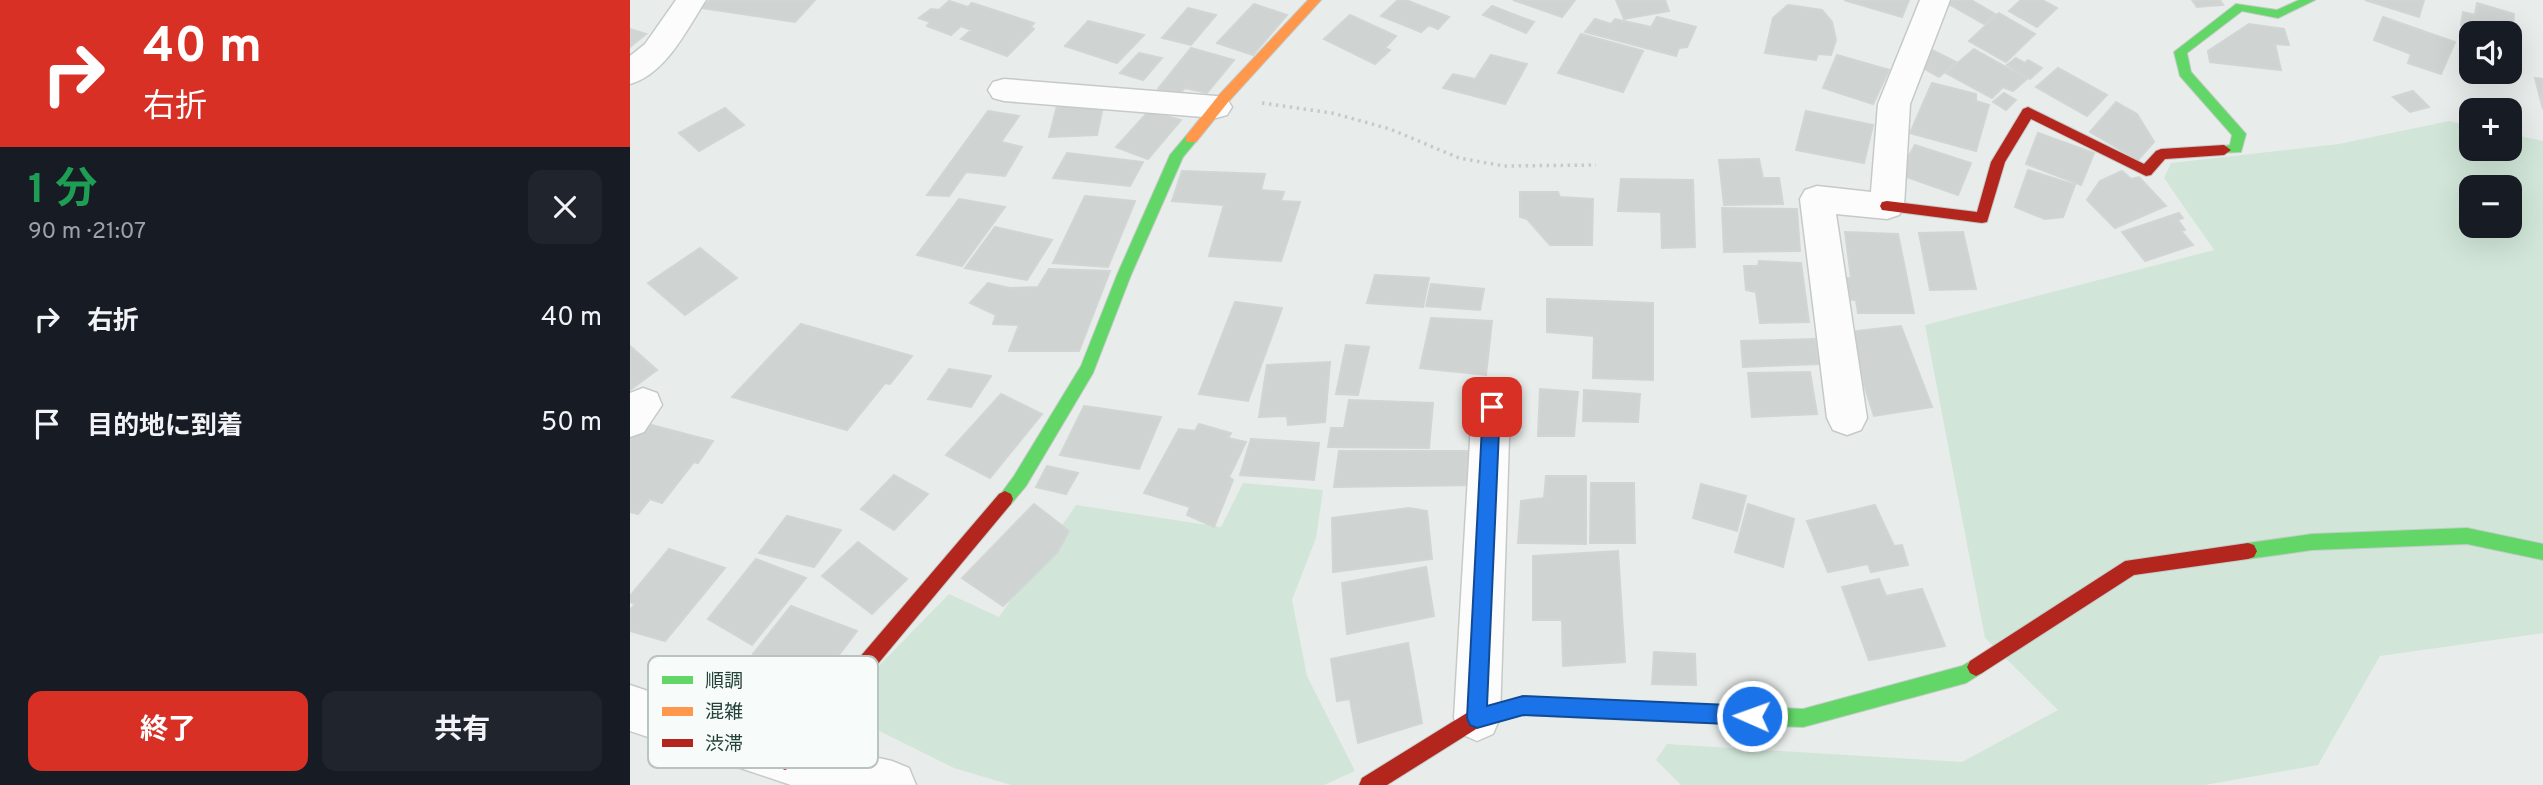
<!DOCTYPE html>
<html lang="ja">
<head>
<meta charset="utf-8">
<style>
	:root { --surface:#171b24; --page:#20242c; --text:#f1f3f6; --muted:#9ea1a6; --accent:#d93025 }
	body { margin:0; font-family:Overpass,"Noto Sans JP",sans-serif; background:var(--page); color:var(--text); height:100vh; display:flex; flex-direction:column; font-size:26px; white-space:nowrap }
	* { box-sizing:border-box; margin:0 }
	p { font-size:23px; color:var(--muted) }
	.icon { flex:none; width:38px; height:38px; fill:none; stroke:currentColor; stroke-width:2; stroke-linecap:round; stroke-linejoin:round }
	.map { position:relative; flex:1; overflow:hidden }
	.drawer { display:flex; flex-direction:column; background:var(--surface); width:630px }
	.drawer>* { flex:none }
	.banner { background:#d93025; color:#fff; overflow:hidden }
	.fabs { position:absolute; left:1829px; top:21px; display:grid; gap:14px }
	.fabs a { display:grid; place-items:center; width:63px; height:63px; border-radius:14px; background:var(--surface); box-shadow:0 7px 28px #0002; font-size:35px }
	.pin { position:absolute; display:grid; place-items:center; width:60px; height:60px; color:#fff; margin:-30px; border-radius:14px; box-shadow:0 4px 10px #0006 }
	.me { position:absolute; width:77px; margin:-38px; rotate:272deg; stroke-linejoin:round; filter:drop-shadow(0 0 5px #0008) }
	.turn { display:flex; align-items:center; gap:24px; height:147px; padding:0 28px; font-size:32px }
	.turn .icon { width:91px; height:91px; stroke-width:2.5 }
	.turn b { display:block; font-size:49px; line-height:60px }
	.round { display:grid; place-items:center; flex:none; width:74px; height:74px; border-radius:14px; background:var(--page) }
	.summary { display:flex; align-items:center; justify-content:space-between; height:119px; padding:0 28px }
	h1 { font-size:42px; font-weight:700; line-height:52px; color:#1e9e55 }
	.button { display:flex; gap:14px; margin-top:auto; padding:14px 28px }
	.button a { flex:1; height:80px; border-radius:14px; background:var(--accent); color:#fff; font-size:28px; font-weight:700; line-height:80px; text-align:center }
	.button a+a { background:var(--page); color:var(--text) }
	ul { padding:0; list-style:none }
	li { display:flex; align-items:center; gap:21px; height:105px; padding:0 28px }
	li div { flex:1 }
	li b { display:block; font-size:26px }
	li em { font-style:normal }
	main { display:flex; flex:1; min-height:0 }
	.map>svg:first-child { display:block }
	.green { fill:#d1e6d8; fill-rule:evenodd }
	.building { fill:#cfd4d2; stroke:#d1d6d4; stroke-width:2 }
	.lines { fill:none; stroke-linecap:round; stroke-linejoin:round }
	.street-casing { stroke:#c5cac8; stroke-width:3 }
	.fast-casing { stroke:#c3cbc8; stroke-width:2 }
	.slow-casing { stroke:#c3cbc8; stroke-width:2 }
	.jam-casing { stroke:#c3cbc8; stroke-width:2 }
	.path { stroke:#c3ccca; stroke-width:3.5; stroke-dasharray:2.5 4.5; stroke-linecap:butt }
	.street { fill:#fcfcfc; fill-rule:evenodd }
	.fast { fill:#63d668; fill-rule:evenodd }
	.slow { fill:#ff974d; fill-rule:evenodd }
	.jam { fill:#b3261e; fill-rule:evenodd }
	.route { fill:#1a73e8; stroke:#114b97; stroke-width:2 }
	.key { fill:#f7fbf9; stroke:#b8c4c0; stroke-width:2 }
	.key-label { font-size:19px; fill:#24423a }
</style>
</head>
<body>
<main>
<section class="drawer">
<div class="banner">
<div class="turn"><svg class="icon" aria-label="right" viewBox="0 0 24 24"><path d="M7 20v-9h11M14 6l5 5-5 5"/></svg><div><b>40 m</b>右折</div></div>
</div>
<div class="summary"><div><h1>1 分</h1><p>90 m · 21:07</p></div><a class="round"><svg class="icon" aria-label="close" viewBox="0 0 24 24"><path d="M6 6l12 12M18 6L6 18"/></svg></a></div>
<ul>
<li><svg class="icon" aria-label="right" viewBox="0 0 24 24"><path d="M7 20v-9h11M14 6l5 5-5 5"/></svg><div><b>右折</b></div><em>40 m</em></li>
<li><svg class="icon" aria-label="arrive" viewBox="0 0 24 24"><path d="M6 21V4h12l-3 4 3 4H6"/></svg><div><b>目的地に到着</b></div><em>50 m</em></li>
</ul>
<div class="button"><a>終了</a><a>共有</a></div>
</section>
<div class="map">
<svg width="1913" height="785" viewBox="0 0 1913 785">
	<rect width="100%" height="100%" fill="#e8edeb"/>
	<!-- green -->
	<path class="green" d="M 1819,121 L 1841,126 L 1841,149 L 1880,149 L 1880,134 L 1913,141 L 1913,633 L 1750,656 L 1688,765 L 1575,785 L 1051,785 L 1026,760 L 1037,744 L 1332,762 L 1428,710 L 1355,638 L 1295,325 L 1584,250 L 1534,178 L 1541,163 L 1709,144 ZM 1841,187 L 1880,187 L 1880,226 L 1841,226 Z
		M 613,483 L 693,490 L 686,538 L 662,600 L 677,676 L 725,771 L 694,785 L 381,785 L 324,768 L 223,718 L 233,682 L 319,594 L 369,617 L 446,505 L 591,527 Z"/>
	<!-- building -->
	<path class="building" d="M 80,0 L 185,0 L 165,22 L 72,8 Z
		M 768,0 L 776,0 L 819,17 L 808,29 L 799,25 L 791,32 L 751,16 Z
		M 883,0 L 945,0 L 932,17 Z
		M 986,0 L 1035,0 L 1039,11 L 994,19 Z
		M 1214,0 L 1279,0 L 1272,17 Z
		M 1324,0 L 1341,0 L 1365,14 L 1354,24 L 1319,4 Z
		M 1391,0 L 1412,0 L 1427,8 L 1407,27 L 1379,11 Z
		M 1562,0 L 1590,0 L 1593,5 L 1567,7 Z
		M 1735,0 L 1794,0 L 1789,17 Z
		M 319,1 L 338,7 L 342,3 L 404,23 L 401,27 L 404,29 L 377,56 L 331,39 L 341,30 L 331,26 L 321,35 L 297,26 L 300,22 L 289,18 L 301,9 L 309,10 Z
		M 1847,3 L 1884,14 L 1882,41 L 1880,33 L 1856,33 L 1831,25 L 1833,12 L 1845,15 Z
		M 624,4 L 657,15 L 623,55 L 587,43 Z
		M 1158,5 L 1192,10 L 1202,22 L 1206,40 L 1201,55 L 1188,54 L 1186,60 L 1135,53 L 1143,18 Z
		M 862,6 L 904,22 L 896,33 L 853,15 Z
		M 558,8 L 586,15 L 561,45 L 532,38 Z
		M 1369,13 L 1405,34 L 1376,62 L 1339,41 Z
		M 720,15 L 766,36 L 755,48 L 760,50 L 745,64 L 694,39 Z
		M 1027,17 L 1066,27 L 1057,47 L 1049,48 L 1046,56 L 955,32 L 965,19 L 981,24 L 985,19 L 1021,27 Z
		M 1753,17 L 1825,42 L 1811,74 L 1778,63 L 1781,54 L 1744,40 Z
		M 458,21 L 514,35 L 487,63 L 435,46 Z
		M 1619,24 L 1654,29 L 1659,45 L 1645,44 L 1651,70 L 1580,62 L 1578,51 Z
		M 0,29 L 16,34 L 0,47 Z
		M 951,34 L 1013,51 L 993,92 L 928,73 Z
		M 1296,47 L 1326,62 L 1309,77 L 1288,65 Z
		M 561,48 L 604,60 L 577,93 L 555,88 L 548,95 L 528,89 Z
		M 1344,49 L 1397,79 L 1383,91 L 1373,87 L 1362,98 L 1316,73 Z
		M 509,53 L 532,58 L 513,80 L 490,73 Z
		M 861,55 L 897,64 L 875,104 L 813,88 L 823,74 L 845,79 Z
		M 1207,55 L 1259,70 L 1243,104 L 1193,88 Z
		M 1386,58 L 1395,63 L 1398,60 L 1412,68 L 1400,79 L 1377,65 Z
		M 1428,68 L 1477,95 L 1457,116 L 1406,87 Z
		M 1905,78 L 1913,79 L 1913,109 Z
		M 1302,83 L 1346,94 L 1346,101 L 1359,105 L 1346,151 L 1280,133 Z
		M 1783,91 L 1799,107 L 1780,112 L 1763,97 Z
		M 1374,93 L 1386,100 L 1376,110 L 1363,102 Z
		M 428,102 L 474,102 L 467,135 L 419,137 Z
		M 1486,102 L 1507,114 L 1524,142 L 1508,160 L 1460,132 Z
		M 95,108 L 114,125 L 69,151 L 49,133 Z
		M 358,111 L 389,116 L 371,142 L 392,147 L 375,176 L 336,172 L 319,196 L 297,195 Z
		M 519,111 L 551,120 L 518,159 L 486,147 Z
		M 1176,111 L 1243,125 L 1234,163 L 1166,150 Z
		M 1408,133 L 1464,153 L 1451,185 L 1396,164 Z
		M 1285,145 L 1341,163 L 1328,195 L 1268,174 Z
		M 437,153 L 513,162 L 500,186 L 423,178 Z
		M 1129,159 L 1133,178 L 1149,178 L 1153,204 L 1094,205 L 1089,160 Z
		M 1398,170 L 1445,185 L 1433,217 L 1415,219 L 1385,207 Z
		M 552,171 L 635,174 L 631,190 L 654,192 L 651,201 L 670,202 L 651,261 L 579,256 L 594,205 L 542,201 Z
		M 1492,171 L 1501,179 L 1509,177 L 1536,206 L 1485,228 L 1457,200 L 1470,181 Z
		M 991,179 L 1063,180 L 1065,247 L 1032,248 L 1031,212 L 988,211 Z
		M 890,192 L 928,192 L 930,197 L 963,199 L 962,245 L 920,245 L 897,219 L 890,217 Z
		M 455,196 L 505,201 L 478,267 L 423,263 Z
		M 329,199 L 375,207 L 332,266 L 287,255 Z
		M 1092,208 L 1167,209 L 1170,251 L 1094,252 Z
		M 1549,213 L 1553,218 L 1548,220 L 1555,230 L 1551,231 L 1563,245 L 1515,261 L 1492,232 Z
		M 365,227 L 422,240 L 397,280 L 335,268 Z
		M 1215,232 L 1268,234 L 1284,313 L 1228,313 L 1226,300 L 1210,299 L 1208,278 L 1221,278 Z
		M 1333,232 L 1346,289 L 1300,290 L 1289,233 Z
		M 70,248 L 107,278 L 55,315 L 18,283 Z
		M 1129,261 L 1171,263 L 1179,322 L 1130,323 L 1126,292 L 1116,290 L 1114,266 L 1128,266 Z
		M 419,269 L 480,271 L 449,351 L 379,351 L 389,325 L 363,324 L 366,315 L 340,303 L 358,283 L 380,288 L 408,287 Z
		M 745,275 L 799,278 L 793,307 L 737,303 Z
		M 801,284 L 854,289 L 850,310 L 796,306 Z
		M 917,299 L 1023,303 L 1023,380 L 963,378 L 964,336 L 917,332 Z
		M 605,302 L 652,308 L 618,401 L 569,394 Z
		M 801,318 L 862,321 L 856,375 L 790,368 Z
		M 171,324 L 282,356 L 260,384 L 255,383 L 217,430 L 102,397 Z
		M 1271,326 L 1302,407 L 1244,416 L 1217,332 Z
		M 1185,339 L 1189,364 L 1113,367 L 1111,341 Z
		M 716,345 L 739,347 L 728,395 L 706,394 Z
		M 0,346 L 27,370 L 0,390 Z
		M 700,362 L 695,422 L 658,425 L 657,416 L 629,417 L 637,365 Z
		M 319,369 L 361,376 L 341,407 L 298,399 Z
		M 1180,372 L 1187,414 L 1122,417 L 1118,373 Z
		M 910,389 L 948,392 L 944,436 L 908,436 Z
		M 954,390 L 1010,394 L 1008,422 L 953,421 Z
		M 371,394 L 412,414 L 360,478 L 316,455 Z
		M 719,400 L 803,403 L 799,448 L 698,447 L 701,428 L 714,428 Z
		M 454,406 L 531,417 L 509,469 L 430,455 Z
		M 14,423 L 83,441 L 68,463 L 64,462 L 32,503 L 20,499 L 8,514 L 0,512 L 0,440 Z
		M 569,424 L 601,433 L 598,438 L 616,442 L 599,477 L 603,480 L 584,527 L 557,515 L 560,507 L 514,493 L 549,429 L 565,431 Z
		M 621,439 L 689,443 L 684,480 L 610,475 Z
		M 709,451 L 847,451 L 848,485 L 704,487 Z
		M 417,466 L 448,473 L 436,494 L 406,487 Z
		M 264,475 L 298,494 L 264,530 L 231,509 Z
		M 916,476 L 956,476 L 956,544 L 888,543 L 891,501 L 914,498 Z
		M 961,483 L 1004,483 L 1005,543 L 960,543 Z
		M 1071,484 L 1116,496 L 1107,531 L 1063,518 Z
		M 404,504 L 439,531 L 427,553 L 373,606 L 332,578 Z
		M 1118,504 L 1164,519 L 1153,567 L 1105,552 Z
		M 1245,505 L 1264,546 L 1272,545 L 1278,565 L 1241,572 L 1238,564 L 1198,572 L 1177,521 Z
		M 779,508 L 797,511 L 802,559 L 703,572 L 702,518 Z
		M 157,516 L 211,530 L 184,567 L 129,553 Z
		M 228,542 L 277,579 L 242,614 L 192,576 Z
		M 39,549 L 95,568 L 35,641 L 0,631 L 0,610 L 5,604 L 0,602 L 0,596 Z
		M 988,551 L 995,662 L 933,666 L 932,620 L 903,620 L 903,556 Z
		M 126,559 L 176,578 L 122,645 L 78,619 Z
		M 796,567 L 804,616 L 717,634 L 712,583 Z
		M 1249,579 L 1256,596 L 1292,589 L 1315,646 L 1239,660 L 1212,587 Z
		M 161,606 L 227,631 L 180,693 L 148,679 L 154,668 L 123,654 Z
		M 778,643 L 792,723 L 728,743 L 720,699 L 707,701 L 701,659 Z
		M 1024,652 L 1065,654 L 1066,685 L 1022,684 Z"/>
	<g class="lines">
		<!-- street casing -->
		<g class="street-casing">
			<path id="street" d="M 46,0 L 76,0 C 57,29 36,74 0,84 L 0,56 L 15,44 Z
				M 1290,0 L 1320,0 L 1280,104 L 1274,206 L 1269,215 L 1257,219 L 1206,214 L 1237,418 L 1231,430 L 1217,435 L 1203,430 L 1197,418 L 1170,199 L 1175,190 L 1187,186 L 1241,192 L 1248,104 Z
				M 374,79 L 586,96 L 597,99 L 602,107 L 597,115 L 586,118 L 374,101 L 363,98 L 358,90 L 363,82 Z
				M 13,388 L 27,393 L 32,405 L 14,432 L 0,437 L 0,393 Z
				M 861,390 L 875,395 L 880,407 L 870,718 L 863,734 L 847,741 L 831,734 L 824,718 L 842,407 L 847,395 Z
				M 0,685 L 155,737 L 262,761 L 279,768 L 286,785 L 161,785 L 0,731 Z"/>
		</g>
		<!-- fast casing -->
		<g class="fast-casing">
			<path id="fast" d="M 1669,0 L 1685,0 L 1648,18 L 1612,11 L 1557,53 L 1561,72 L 1616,134 L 1611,152 L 1589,153 L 1587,150 L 1589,147 L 1600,145 L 1602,135 L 1550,76 L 1544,52 L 1606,4 L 1647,10 Z
				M 561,134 L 568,139 L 553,157 L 501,275 L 463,373 L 396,486 L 381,504 L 375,507 L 369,504 L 367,499 L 384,476 L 451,366 L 487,275 L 540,155 L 556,136 Z
				M 1837,528 L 1913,544 L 1913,560 L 1837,544 L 1682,550 L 1618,559 L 1612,557 L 1609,551 L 1612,545 L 1618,543 L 1682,534 Z
				M 1346,658 L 1352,661 L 1355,667 L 1352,673 L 1336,683 L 1173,727 L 1022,721 L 1015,719 L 1013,712 L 1015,705 L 1022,703 L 1173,709 L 1332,666 Z"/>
		</g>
		<!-- slow casing -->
		<g class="slow-casing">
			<path id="slow" d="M 678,0 L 691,0 L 599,101 L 566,142 L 556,142 L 556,136 L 589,95 Z"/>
		</g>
		<!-- jam casing -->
		<g class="jam-casing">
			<path id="jam" d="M 1398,107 L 1514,164 L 1526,151 L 1531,149 L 1594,145 L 1601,150 L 1594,155 L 1535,159 L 1521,175 L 1516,176 L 1401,119 L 1375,162 L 1357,222 L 1352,223 L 1252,210 L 1250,206 L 1252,202 L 1257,201 L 1347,212 L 1361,162 L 1393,109 Z
				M 375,491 L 381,494 L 383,499 L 381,504 L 162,767 L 155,770 L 148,767 L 145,760 L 148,753 L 369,494 Z
				M 1618,543 L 1624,545 L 1627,551 L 1624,557 L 1618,559 L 1504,575 L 1352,673 L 1346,676 L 1340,673 L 1337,667 L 1340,661 L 1495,561 Z
				M 893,697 L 1022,703 L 1029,705 L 1031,712 L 1029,719 L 1022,721 L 893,715 L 851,726 L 757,785 L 729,785 L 732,778 L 840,711 Z"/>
		</g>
		<!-- path -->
		<path class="path" d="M 632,103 L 702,113 L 760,129 L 829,158 L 874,166 L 966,165"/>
		<!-- street -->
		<use href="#street" class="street"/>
		<!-- fast -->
		<use href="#fast" class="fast"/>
		<!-- slow -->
		<use href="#slow" class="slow"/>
		<!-- jam -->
		<use href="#jam" class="jam"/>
	</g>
	<!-- route -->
	<path class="route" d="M 862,400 L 867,402 L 870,407 L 857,706 L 893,696 L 1122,706 L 1129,709 L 1132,716 L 1129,722 L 1122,725 L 893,715 L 847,728 L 840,725 L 837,718 L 853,407 L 856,402 Z"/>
	<!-- legend -->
	<rect x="18" y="656" width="230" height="112" rx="10" class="key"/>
	<rect x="32" y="676" width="31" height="8" fill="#63d668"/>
	<rect x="32" y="707" width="31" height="9" fill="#ff974d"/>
	<rect x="32" y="739" width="31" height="8" fill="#b3261e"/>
	<g class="key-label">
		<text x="75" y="687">順調</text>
		<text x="75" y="718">混雑</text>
		<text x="75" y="750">渋滞</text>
	</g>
</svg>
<div class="fabs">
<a><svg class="icon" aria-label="sound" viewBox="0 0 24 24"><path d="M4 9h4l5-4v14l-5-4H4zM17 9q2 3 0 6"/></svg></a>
<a>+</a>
<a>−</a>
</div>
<div class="pin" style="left:862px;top:407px;background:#d93025"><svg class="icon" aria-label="arrive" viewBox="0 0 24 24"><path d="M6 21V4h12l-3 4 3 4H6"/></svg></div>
<svg class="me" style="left:1122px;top:716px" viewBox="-20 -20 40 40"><circle r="17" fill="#1a73e8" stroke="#fff" stroke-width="3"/><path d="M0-11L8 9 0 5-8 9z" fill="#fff"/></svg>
</div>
</main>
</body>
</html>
